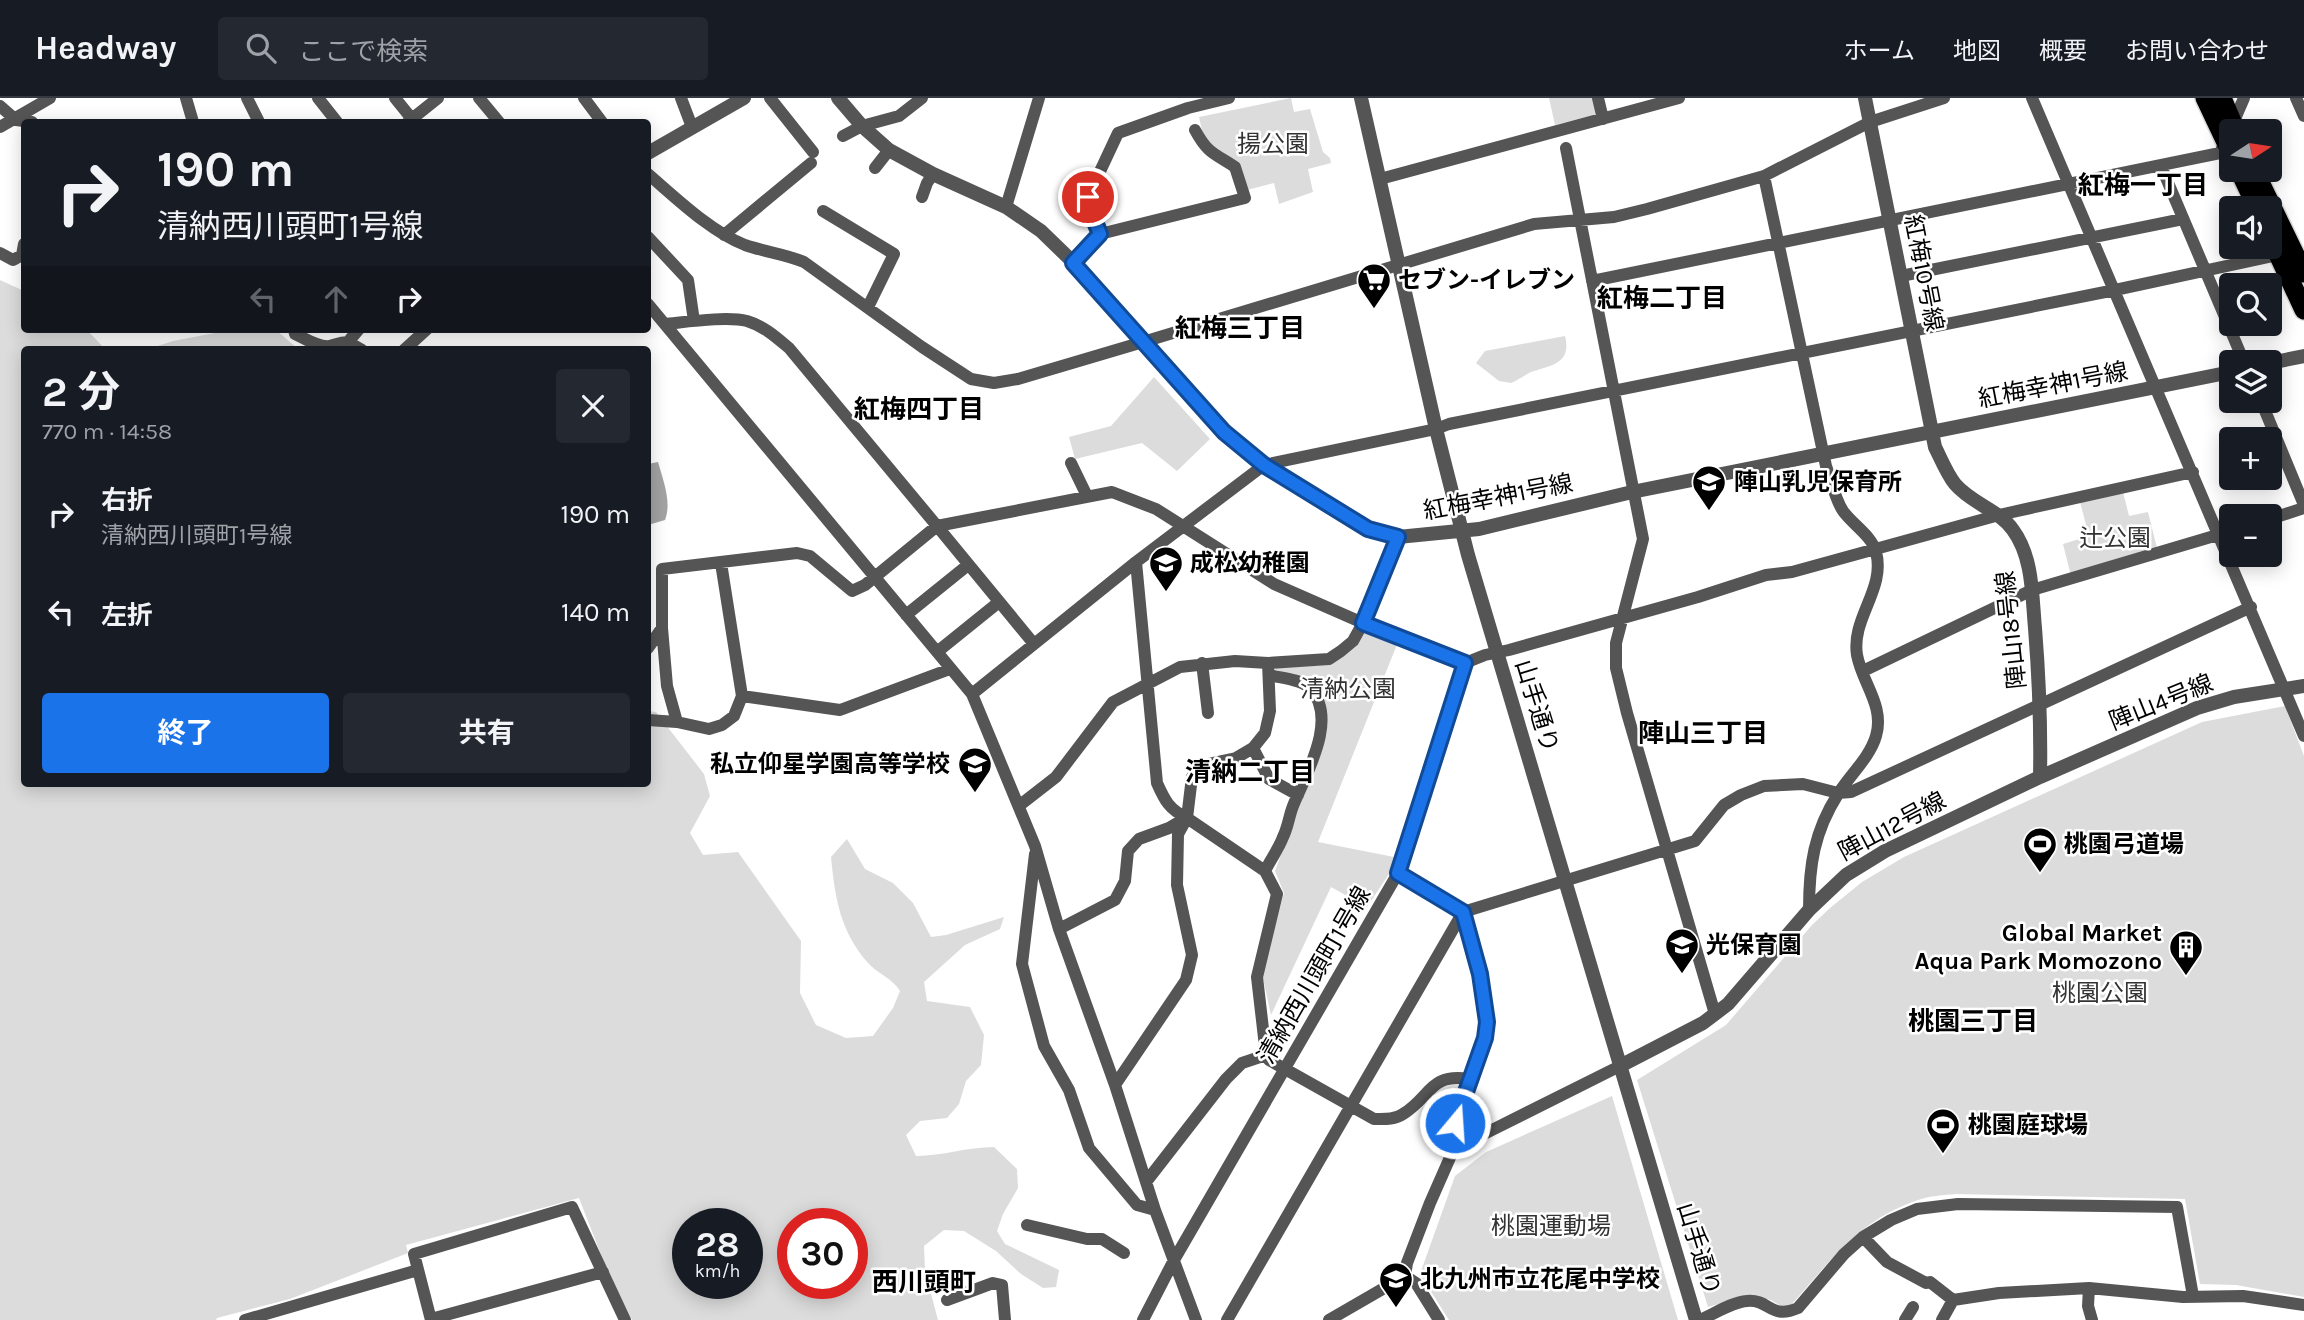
<!DOCTYPE html>
<html lang="ja">
<head>
<meta charset="utf-8">
<style>
	:root { --surface:#171b24; --page:#242831; --text:#f1f3f6; --muted:#9ea1a6; --line:#363941; --accent:#1a73e8 }
	body { margin:0; font-family:Karla,"Noto Sans JP",sans-serif; background:var(--page); color:var(--text); height:100vh; display:flex; flex-direction:column; font-size:26px; white-space:nowrap }
	* { box-sizing:border-box; margin:0 }
	p { font-size:23px; color:var(--muted) }
	.icon { flex:none; width:38px; height:38px; fill:none; stroke:currentColor; stroke-width:2; stroke-linecap:round; stroke-linejoin:round }
	.map { position:relative; flex:1; overflow:hidden }
	.details { position:absolute; left:21px; top:248px; width:630px; height:441px; display:flex; flex-direction:column; background:var(--surface); border-radius:7px; box-shadow:0 4px 18px #0003 }
	.details>* { flex:none }
	.banner { position:absolute; left:21px; top:21px; width:630px; height:214px; border-radius:7px; box-shadow:0 4px 18px #0003; background:#171b24; color:var(--text); overflow:hidden }
	.needle { width:46px; rotate:78deg }
	.fabs { position:absolute; left:2219px; top:21px; display:grid; gap:14px }
	.fabs a { display:grid; place-items:center; width:63px; height:63px; border-radius:7px; background:var(--surface); box-shadow:0 4px 18px #0003; font-size:35px }
	.speed { position:absolute; left:672px; top:1110px; display:flex; gap:14px; font-size:35px; font-weight:700; text-align:center }
	.speed>* { display:grid; place-content:center; width:91px; height:91px; border-radius:50%; background:var(--surface); box-shadow:0 4px 18px #0003; line-height:1 }
	.speed small { font-size:18px; font-weight:400 }
	.speed .limit { border:10px solid #d22; background:#fff; color:#111 }
	.pin { position:absolute; display:grid; place-items:center; width:60px; height:60px; color:#fff; margin:-30px; border:4px solid #fff; border-radius:50%; box-shadow:0 2px 7px #0007 }
	.me { position:absolute; width:77px; margin:-38px; rotate:18deg; stroke-linejoin:round; filter:drop-shadow(0 0 5px #0008) }
	.turn { display:flex; align-items:center; gap:24px; height:147px; padding:0 21px; font-size:32px }
	.turn .icon { width:91px; height:91px; stroke-width:2.5 }
	.turn b { display:block; font-size:49px; line-height:60px }
	.lanes { display:flex; align-items:center; height:66px; padding:0 21px; background:#0003; justify-content:center; gap:35px; direction:ltr }
	.lanes .off { opacity:.35 }
	.round { display:grid; place-items:center; flex:none; width:74px; height:74px; border-radius:7px; background:var(--page) }
	.headline { display:flex; align-items:center; justify-content:space-between; height:119px; padding:0 21px }
	h1 { font-size:42px; font-weight:700; line-height:52px }
	.primary-button { display:flex; gap:14px; margin-top:auto; padding:14px 21px }
	.primary-button a { flex:1; height:80px; border-radius:7px; background:var(--accent); color:#fff; font-size:28px; font-weight:700; line-height:80px; text-align:center }
	.primary-button a+a { background:var(--page); color:var(--text) }
	ul { padding:0; list-style:none }
	li { display:flex; align-items:center; gap:21px; height:98px; padding:0 21px }
	li div { flex:1 }
	li b { display:block; font-size:26px }
	li em { font-style:normal }
	header { display:flex; align-items:center; gap:42px; box-sizing:border-box; height:98px; padding:0 35px; background:var(--surface); border-bottom:2px solid var(--line) }
	header strong { font-size:33px }
	nav { display:flex; gap:38px; margin-inline-start:auto; font-size:24px }
	.search { width:490px; height:63px; background:var(--page); display:flex; align-items:center; gap:18px; box-sizing:border-box; padding:0 24px; border-radius:7px; color:var(--muted); font-size:26px }
	.map>svg:first-child { display:block }
	.green { fill:#dcdcdc; fill-rule:evenodd }
	.water { fill:#a3a3a3 }
	.lines { fill:none; stroke-linecap:round; stroke-linejoin:round }
	.trunk-casing { stroke:#dbdbdb; stroke-width:22 }
	.minor { stroke:#555; stroke-width:12 }
	.tertiary { stroke:#555; stroke-width:14 }
	.trunk { stroke:#000; stroke-width:19 }
	.route-casing { stroke:#114b97; stroke-width:18 }
	.route { stroke:#1a73e8; stroke-width:12 }
	.labels { text-anchor:middle; dominant-baseline:central; stroke-width:5; stroke-linejoin:round; paint-order:stroke }
	.park-label { font-size:24px; fill:#333; stroke:#fff }
	.street-label { font-size:24px; fill:#000; stroke:#fff }
	.poi-label { font-size:24px; font-weight:bold; fill:#000; stroke:#fff; text-anchor:start }
	.neighbourhood-label { font-size:26px; font-weight:bold; fill:#000; stroke:#fff }
</style>
</head>
<body>
<header>
<strong>Headway</strong>
<div class="search"><svg class="icon" aria-label="search" viewBox="0 0 24 24"><circle cx="10" cy="10" r="6"/><path d="M15 15l6 6"/></svg>ここで検索</div>
<nav><a>ホーム</a><a>地図</a><a>概要</a><a>お問い合わせ</a></nav>
</header>
<div class="map">
<svg width="2304" height="1222" viewBox="0 0 2304 1222">
	<rect width="100%" height="100%" fill="#fff"/>
	<!-- green -->
	<path class="green" d="M 1291,0 L 1294,14 L 1310,11 L 1323,54 L 1330,60 L 1331,65 L 1308,71 L 1313,94 L 1279,106 L 1274,85 L 1247,92 L 1222,57 L 1204,41 L 1199,19 Z
		M 1549,0 L 1594,0 L 1598,16 L 1555,27 Z
		M 0,182 L 24,193 L 24,231 L 86,231 L 106,252 L 24,252 L 24,686 L 648,686 L 648,613 L 656,614 L 704,676 L 710,698 L 690,735 L 703,757 L 738,754 L 801,843 L 800,895 L 816,927 L 846,940 L 873,938 L 893,910 L 900,893 C 892,880 878,876 868,865 C 840,833 835,800 831,759 L 847,741 L 865,771 L 893,785 L 913,805 L 931,839 L 946,837 L 1004,819 L 1000,831 L 965,847 L 924,884 L 927,903 L 970,909 L 984,937 L 981,967 L 966,983 L 959,1006 L 947,1020 L 920,1023 L 906,1037 L 916,1058 C 943,1058 967,1049 994,1049 L 1017,1071 L 1018,1090 L 1003,1116 L 997,1133 L 1005,1146 L 1059,1172 L 1056,1189 L 1043,1190 L 1021,1176 L 996,1153 L 964,1133 L 944,1132 L 924,1148 L 925,1173 L 938,1222 L 632,1222 L 607,1172 L 579,1100 L 406,1147 L 408,1155 L 290,1201 L 217,1220 L 216,1222 L 0,1222 ZM 688,1125 L 747,1125 L 747,1185 L 688,1185 ZM 793,1125 L 852,1125 L 852,1185 L 793,1185 Z
		M 236,231 L 275,231 L 299,252 L 145,252 L 173,243 Z
		M 1565,238 C 1572,266 1551,267 1531,274 C 1525,277 1518,282 1511,285 L 1499,283 L 1476,265 L 1485,253 Z
		M 1154,279 L 1210,341 L 1177,373 L 1142,345 L 1075,361 L 1069,339 L 1111,328 Z
		M 2123,394 L 2129,418 L 2148,414 L 2158,454 L 2071,478 L 2063,446 L 2089,438 L 2080,404 Z
		M 1370,533 L 1398,544 L 1318,744 L 1394,759 L 1391,773 L 1367,809 L 1331,789 L 1271,917 L 1262,876 L 1284,795 L 1275,773 L 1293,724 L 1326,617 L 1297,578 L 1275,572 L 1276,569 L 1326,567 L 1358,545 L 1365,535 Z
		M 2285,608 L 2304,658 L 2304,1199 L 2236,1187 L 2200,1186 L 2185,1101 L 1956,1096 C 1944,1097 1929,1098 1918,1102 C 1859,1122 1832,1161 1792,1206 L 1784,1210 L 1771,1202 L 1751,1197 L 1708,1209 L 1637,982 L 1726,927 L 1812,827 L 1830,810 L 1862,784 L 1904,759 L 2202,624 Z
		M 1612,998 L 1678,1222 L 1449,1222 L 1420,1176 L 1455,1078 L 1486,1054 Z"/>
	<!-- water -->
	<path class="water" d="M 658,364 C 663,382 672,404 665,422 L 648,427 L 648,366 Z"/>
	<g class="lines">
		<!-- trunk casing -->
		<g class="trunk-casing">
			<path id="trunk" d="M 2205,0 L 2231,55
				M 2222,0 L 2236,33
				M 2239,72 L 2257,110
				M 2254,72 L 2304,175
				M 2270,139 L 2304,212"/>
		</g>
		<!-- minor -->
		<path class="minor" d="M 186,0 L 193,24
			M 247,0 L 259,24
			M 318,0 L 337,24
			M 395,0 L 412,21
			M 479,0 L 499,24
			M 584,0 L 602,24
			M 681,0 L 692,29
			M 770,0 L 813,54
			M 1598,0 L 1603,21
			M 2032,0 L 2304,638
			M 2296,0 L 2304,18
			M 0,8 L 16,22 L 32,24
			M 408,24 L 438,0
			M 0,29 L 50,0
			M 843,38 L 862,28 L 899,18 L 922,0
			M 1566,50 L 1643,441 L 1616,545 L 1616,570 L 1627,615 L 1715,916
			M 2161,68 L 2244,264
			M 875,70 L 889,52
			M 648,76 C 676,100 711,134 745,147 C 765,154 785,156 804,164 L 922,249 L 971,281 L 994,285 L 1018,281 L 1143,244 L 1534,126 L 1614,119 L 1647,111 L 1764,78 L 1870,24 L 1944,0
			M 1764,78 L 1826,368 C 1831,382 1835,401 1843,413 C 1852,426 1872,438 1876,454 C 1886,491 1851,520 1857,557 C 1862,585 1885,608 1876,638 C 1870,659 1850,677 1838,696 C 1814,734 1809,767 1809,812
			M 1380,81 L 1679,0
			M 922,99 L 927,85 L 933,76
			M 1006,109 L 1039,0
			M 823,113 L 894,156 L 868,209
			M 1100,136 L 1088,107 L 1088,99 L 1118,35 L 1188,10 L 1229,0
			M 724,137 L 811,65
			M 648,139 L 688,182 L 694,223
			M 0,155 L 13,162 L 22,157 L 24,146
			M 1074,165 L 1100,136 L 1245,100 L 1235,69 C 1214,55 1208,56 1195,32
			M 1901,178 L 2183,121
			M 1592,183 L 2220,55 L 2244,0
			M 648,206 L 972,596 L 1136,464 L 1264,367 L 1436,331 L 1449,326 L 2115,192 L 2278,157
			M 665,226 C 686,224 727,218 747,223 C 764,228 776,239 789,250 L 937,428 L 1112,394 L 1156,411 L 1274,486 L 1363,525 L 1465,565
			M 294,231 L 295,236 C 304,240 319,250 330,248 C 337,246 340,244 348,244
			M 359,231 L 348,244 L 362,252
			M 404,252 L 427,231
			M 2261,303 L 2304,407
			M 1071,365 L 1087,398
			M 2270,421 L 2304,410
			M 1136,464 L 1157,685 C 1165,703 1169,711 1187,720 L 1265,773 L 1277,796 L 1257,879 L 1266,957 L 1269,962 L 1374,1021 C 1384,1021 1394,1022 1403,1016 C 1431,999 1429,975 1469,981
			M 721,465 L 742,598
			M 906,517 L 968,467
			M 648,550 L 662,530
			M 937,554 L 999,504
			M 1202,565 L 1208,615
			M 1863,573 L 2032,492 L 2231,433
			M 972,596 L 1035,748 L 1059,831 L 1115,987 L 1155,1112 L 1196,1222
			M 648,622 L 677,624 L 709,631 L 722,627 L 734,618 L 742,598 L 840,612 L 950,571
			M 677,624 L 667,588 L 662,530 L 662,471 L 797,455 L 810,458 L 852,493 L 865,487 L 937,428 L 1034,546
			M 1253,650 L 1269,681 L 1298,697
			M 1020,707 L 1056,679 L 1113,604 L 1180,569 L 1235,563 L 1268,565 L 1329,561 L 1341,553 L 1353,543 L 1363,525 L 1398,439
			M 1035,756 L 1022,866 L 1044,948 L 1069,992 L 1089,1050 L 1137,1107 L 1155,1112
			M 1265,773 C 1271,761 1279,750 1283,739 C 1288,729 1289,718 1293,708 C 1306,676 1339,621 1310,590 C 1301,581 1281,580 1269,577
			M 1398,775 L 1463,814 C 1474,855 1489,898 1485,941 L 1448,1047 L 1452,1055
			M 1059,831 L 1115,802 L 1125,783 L 1128,753 L 1139,741 L 1169,730 L 1186,720
			M 1115,987 L 1186,882 L 1192,857 L 1177,787 L 1178,736 L 1187,720 L 1192,679 L 1203,667 L 1236,660 L 1253,650 L 1265,635 L 1270,613 L 1268,565
			M 1146,1084 L 1226,981 L 1242,965 L 1266,957
			M 1027,1127 L 1087,1141 L 1102,1141 L 1124,1155
			M 1863,1139 L 1887,1164 L 1926,1185 L 1930,1184 L 1953,1202
			M 2089,1190 L 2088,1208 L 2092,1222
			M 947,1202 L 993,1185 L 1002,1187 L 1005,1222
			M 431,1221 L 603,1174
			M 245,1222 L 418,1172
			M 431,1222 L 414,1156 L 572,1109 L 625,1222
			M 1143,1222 L 1174,1162 L 1398,775 L 1465,565 L 1485,557 L 1509,552 L 1698,499 L 1766,477 L 1792,474 L 1999,417 L 2193,374
			M 1227,1222 L 1463,814 L 1695,743 L 1724,707 L 1741,697 L 1764,688 L 1803,686 L 1838,695 L 1851,694 L 2251,509
			M 1329,1222 L 1405,1178
			M 1439,1222 L 1416,1185 L 1405,1178 L 1407,1165 L 1430,1105 L 1452,1055 L 1472,1042 L 1620,968
			M 1700,1222 C 1714,1216 1732,1204 1747,1203 C 1770,1201 1770,1222 1798,1210 L 1844,1156 L 1863,1139 L 1891,1122 L 1917,1111 L 1958,1106 L 2177,1109 L 2193,1198
			M 1905,1222 L 1913,1209
			M 1942,1222 L 1953,1202 L 1999,1195 L 2089,1190 L 2183,1199 L 2243,1198 L 2304,1207"/>
		<!-- tertiary -->
		<path class="tertiary" d="M 838,0 L 862,28 L 889,52 L 933,76 L 1006,109 L 1041,133 L 1074,165 L 1224,334 L 1264,367 L 1368,431 L 1398,439 L 1479,431 L 1632,394 L 2231,274
			M 1361,0 L 1436,331 L 1468,457 L 1696,1222
			M 1865,0 L 1935,349 C 1941,361 1947,376 1955,386 C 1972,406 1998,411 2013,432 C 2033,459 2032,498 2035,530 C 2039,580 2041,629 2040,679
			M 648,55 L 744,0
			M 2270,265 L 2304,258
			M 1620,968 L 1703,925 L 1728,906 L 1809,812 L 1846,777 L 1885,753 L 2040,679 L 2197,610 L 2234,599 L 2304,588"/>
		<!-- trunk -->
		<use href="#trunk" class="trunk"/>
	</g>
	<g class="lines">
		<!-- route casing -->
		<g class="route-casing">
			<path id="route" d="M 1088,99 L 1088,107 L 1100,136 L 1073,165 L 1224,334 L 1264,367 L 1368,431 L 1398,439 L 1363,525 L 1465,565 L 1398,775 L 1463,814 L 1480,876 L 1487,924 L 1485,940 L 1455,1025"/>
		</g>
		<!-- route -->
		<use href="#route" class="route"/>
	</g>
	<!-- icons -->
	<defs>
		<g id="supermarket-pin" transform="scale(1.75)"><path d="M0 17L-7.5 6A9.5 9.5 0 1 1 7.5 6Z" fill="#000" stroke="#fff"/><path d="M-6-5.5h2.5l.6 2H6L4.5 2H-2.5L-4.4-4H-6ZM-1.5 3.2a1.3 1.3 0 1 0 .1 0ZM3 3.2a1.3 1.3 0 1 0 .1 0Z" fill="#fff"/></g>
		<g id="school-pin" transform="scale(1.75)"><path d="M0 17L-7.5 6A9.5 9.5 0 1 1 7.5 6Z" fill="#000" stroke="#fff"/><path d="M0-5L7-2L0 1L-7-2ZM-4 1L0 2.5L4 1V4Q0 6-4 4Z" fill="#fff"/></g>
		<g id="stadium-pin" transform="scale(1.75)"><path d="M0 17L-7.5 6A9.5 9.5 0 1 1 7.5 6Z" fill="#000" stroke="#fff"/><path d="M0-5a6.5 5 0 1 0 0 10a6.5 5 0 1 0 0-10ZM-3.5-1.8h7v3.6h-7Z" fill="#fff"/></g>
		<g id="building-pin" transform="scale(1.75)"><path d="M0 17L-7.5 6A9.5 9.5 0 1 1 7.5 6Z" fill="#000" stroke="#fff"/><path d="M-4-6H4V6H1V3H-1V6H-4ZM-2.5-4.3h1.7v1.8h-1.7ZM.8-4.3h1.7v1.8H.8ZM-2.5-1h1.7V.8h-1.7ZM.8-1h1.7V.8H.8Z" fill="#fff"/></g>
	</defs>
	<g fill-rule="evenodd">
		<use href="#supermarket-pin" x="1374" y="182"/>
		<use href="#school-pin" x="1709" y="384"/>
		<use href="#school-pin" x="1166" y="465"/>
		<use href="#school-pin" x="975" y="666"/>
		<use href="#stadium-pin" x="2040" y="746"/>
		<use href="#school-pin" x="1682" y="847"/>
		<use href="#building-pin" x="2186" y="849"/>
		<use href="#stadium-pin" x="1943" y="1027"/>
		<use href="#school-pin" x="1396" y="1181"/>
	</g>
	<g class="labels">
		<!-- park labels -->
		<g class="park-label">
			<text x="1273" y="46">揚公園</text>
			<text x="2115" y="440">辻公園</text>
			<text x="1348" y="591">清納公園</text>
			<text x="2100" y="895">桃園公園</text>
			<text x="1551" y="1128">桃園運動場</text>
		</g>
		<!-- street labels -->
		<g class="street-label">
			<text transform="translate(1924 175) rotate(79)">紅梅10号線</text>
			<text transform="translate(2053 287) rotate(-11)">紅梅幸神1号線</text>
			<text transform="translate(1498 399) rotate(-11)">紅梅幸神1号線</text>
			<text transform="translate(2011 532) rotate(-96)">陣山18号線</text>
			<text transform="translate(2161 604) rotate(-22)">陣山4号線</text>
			<text transform="translate(1537 608) rotate(73)">山手通り</text>
			<text transform="translate(1892 728) rotate(-28)">陣山12号線</text>
			<text transform="translate(1314 877) rotate(-60)">清納西川頭町1号線</text>
			<text transform="translate(1699 1151) rotate(73)">山手通り</text>
		</g>
		<!-- poi labels -->
		<g class="poi-label">
			<text x="1398" y="182">セブン-イレブン</text>
			<text x="1734" y="384">陣山乳児保育所</text>
			<text x="1190" y="465">成松幼稚園</text>
			<text x="950" y="666" text-anchor="end">私立仰星学園高等学校</text>
			<text x="2064" y="746">桃園弓道場</text>
			<text x="2162" y="835" text-anchor="end">Global Market<tspan x="2162" dy="28">Aqua Park Momozono</tspan></text>
			<text x="1706" y="847">光保育園</text>
			<text x="1968" y="1027">桃園庭球場</text>
			<text x="1420" y="1181">北九州市立花尾中学校</text>
		</g>
		<!-- neighbourhood labels -->
		<g class="neighbourhood-label">
			<text x="2143" y="87">紅梅一丁目</text>
			<text x="1662" y="200">紅梅二丁目</text>
			<text x="1240" y="230">紅梅三丁目</text>
			<text x="919" y="311">紅梅四丁目</text>
			<text x="1703" y="635">陣山三丁目</text>
			<text x="1250" y="674">清納二丁目</text>
			<text x="1973" y="923">桃園三丁目</text>
			<text x="924" y="1184">西川頭町</text>
		</g>
	</g>
</svg>
<div class="fabs">
<a><svg class="needle" viewBox="-14 -14 28 28"><path d="M0-13l5 13h-10z" fill="#e53935"/><path d="M0 13l5-13h-10z" fill="#9ea1a6"/></svg></a>
<a><svg class="icon" aria-label="sound" viewBox="0 0 24 24"><path d="M4 9h4l5-4v14l-5-4H4zM17 9q2 3 0 6"/></svg></a>
<a><svg class="icon" aria-label="search" viewBox="0 0 24 24"><circle cx="10" cy="10" r="6"/><path d="M15 15l6 6"/></svg></a>
<a><svg class="icon" aria-label="layers" viewBox="0 0 24 24"><path d="M12 4l9 5-9 5-9-5zM3 14l9 5 9-5"/></svg></a>
<a>+</a>
<a>−</a>
</div>
<div class="speed"><div>28<small>km/h</small></div><div class="limit">30</div></div>
<div class="pin" style="left:1088px;top:99px;background:#d93025"><svg class="icon" aria-label="arrive" viewBox="0 0 24 24"><path d="M6 21V4h12l-3 4 3 4H6"/></svg></div>
<svg class="me" style="left:1455px;top:1025px" viewBox="-20 -20 40 40"><circle r="17" fill="#1a73e8" stroke="#fff" stroke-width="3"/><path d="M0-11L8 9 0 5-8 9z" fill="#fff"/></svg>
<div class="banner">
<div class="turn"><svg class="icon" aria-label="right" viewBox="0 0 24 24"><path d="M7 20v-9h11M14 6l5 5-5 5"/></svg><div><b>190 m</b>清納西川頭町1号線</div></div>
<div class="lanes"><svg class="icon off" aria-label="left" viewBox="0 0 24 24"><path d="M17 20v-9H6M10 6l-5 5 5 5"/></svg><svg class="icon off" aria-label="ahead" viewBox="0 0 24 24"><path d="M12 20V5M6 11l6-6 6 6"/></svg><svg class="icon" aria-label="right" viewBox="0 0 24 24"><path d="M7 20v-9h11M14 6l5 5-5 5"/></svg></div>
</div>
<section class="details">
<div class="headline"><div><h1>2 分</h1><p>770 m · 14:58</p></div><a class="round"><svg class="icon" aria-label="close" viewBox="0 0 24 24"><path d="M6 6l12 12M18 6L6 18"/></svg></a></div>
<ul>
<li><svg class="icon" aria-label="right" viewBox="0 0 24 24"><path d="M7 20v-9h11M14 6l5 5-5 5"/></svg><div><b>右折</b><p>清納西川頭町1号線</p></div><em>190 m</em></li>
<li><svg class="icon" aria-label="left" viewBox="0 0 24 24"><path d="M17 20v-9H6M10 6l-5 5 5 5"/></svg><div><b>左折</b></div><em>140 m</em></li>
</ul>
<div class="primary-button"><a>終了</a><a>共有</a></div>
</section>
</div>
</body>
</html>
